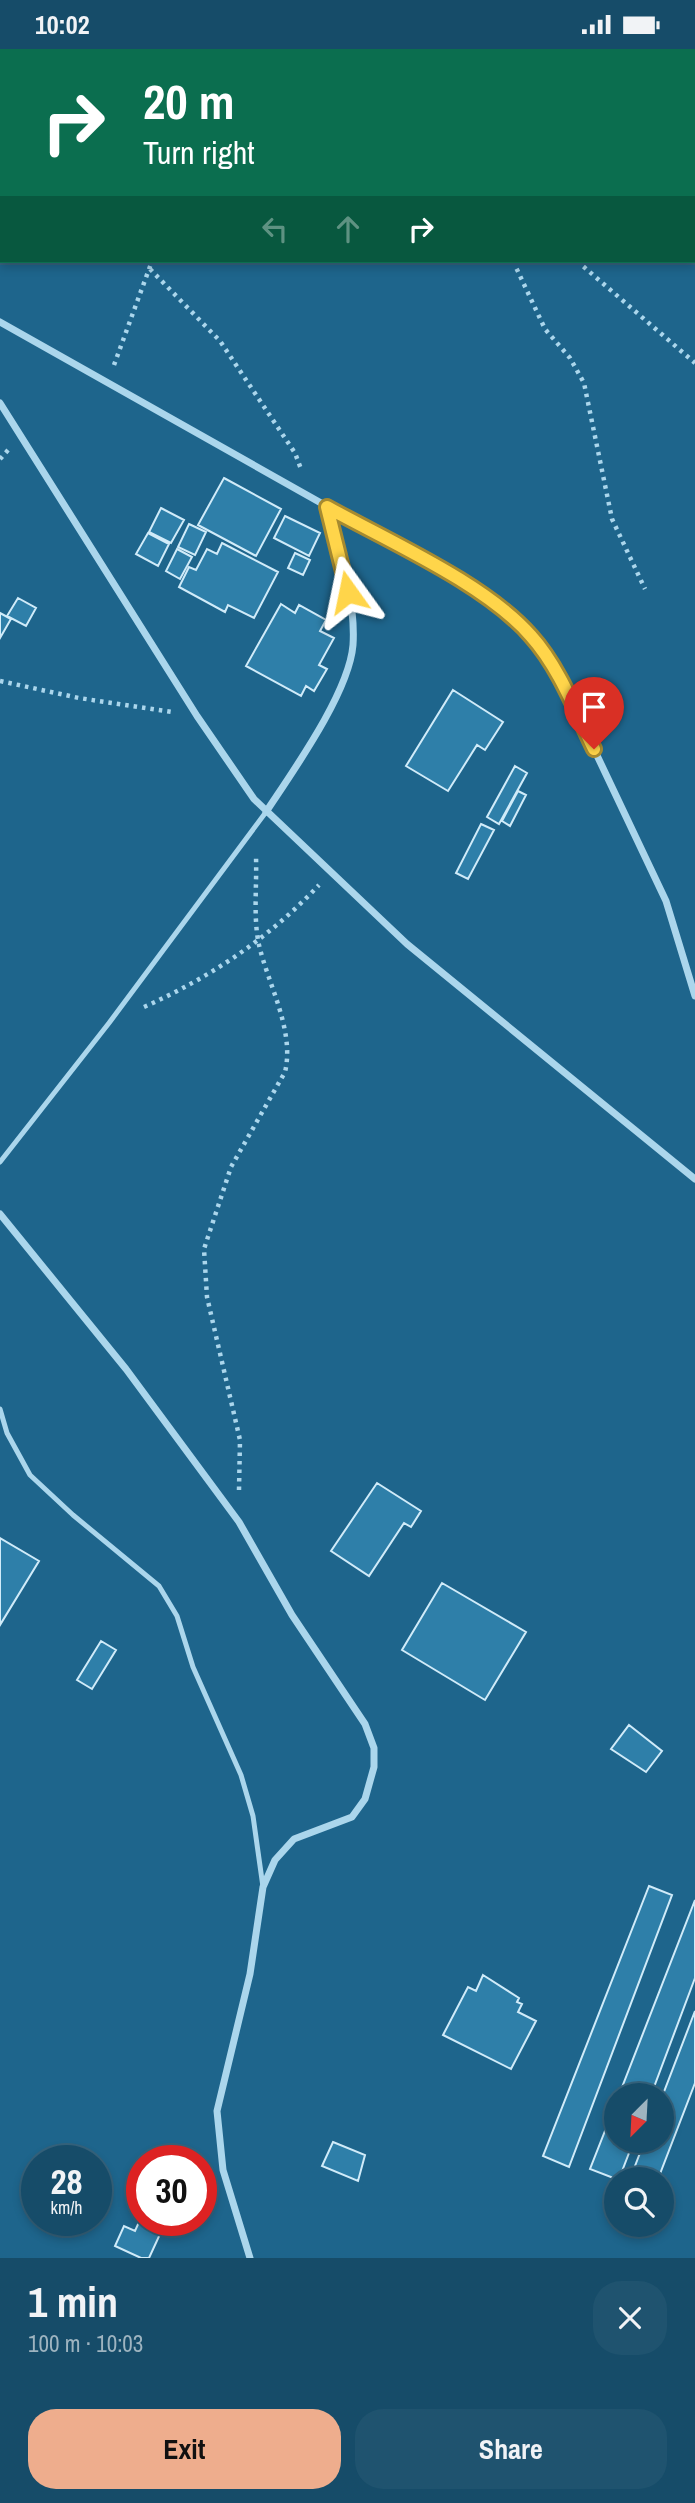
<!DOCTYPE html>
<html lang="en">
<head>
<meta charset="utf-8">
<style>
	:root { --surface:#164c69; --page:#1f536f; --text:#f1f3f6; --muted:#9eb4c0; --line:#35637d; --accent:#eead8d }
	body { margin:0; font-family:"Archivo Narrow",sans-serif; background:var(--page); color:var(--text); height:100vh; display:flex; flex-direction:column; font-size:26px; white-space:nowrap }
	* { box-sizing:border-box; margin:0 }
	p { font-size:23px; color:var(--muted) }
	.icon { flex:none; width:38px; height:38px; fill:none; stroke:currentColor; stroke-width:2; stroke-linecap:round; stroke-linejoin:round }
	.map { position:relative; height:2209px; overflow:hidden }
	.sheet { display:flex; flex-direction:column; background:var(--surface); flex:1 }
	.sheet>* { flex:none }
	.banner { position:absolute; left:0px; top:0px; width:696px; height:214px; box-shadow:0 4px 10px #0003,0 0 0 2px var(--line); background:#0b6e4f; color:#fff; overflow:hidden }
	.needle { width:46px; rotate:204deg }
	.fabs { position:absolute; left:604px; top:2034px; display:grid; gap:14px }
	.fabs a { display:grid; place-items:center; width:70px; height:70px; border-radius:50%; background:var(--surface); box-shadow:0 4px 10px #0003,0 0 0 2px var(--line); font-size:35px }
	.speed { position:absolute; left:21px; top:2096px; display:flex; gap:14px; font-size:35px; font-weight:700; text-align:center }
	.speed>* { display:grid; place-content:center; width:91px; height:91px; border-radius:50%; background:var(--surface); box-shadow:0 4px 10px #0003,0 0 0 2px var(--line); line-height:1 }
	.speed small { font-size:18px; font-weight:400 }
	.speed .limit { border:10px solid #d22; background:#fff; color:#111 }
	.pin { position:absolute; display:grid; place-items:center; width:60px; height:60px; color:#fff; margin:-72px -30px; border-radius:50% 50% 50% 0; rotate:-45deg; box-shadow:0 0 7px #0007 }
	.pin .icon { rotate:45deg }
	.me { position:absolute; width:77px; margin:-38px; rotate:348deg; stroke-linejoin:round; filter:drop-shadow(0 0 5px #0008) }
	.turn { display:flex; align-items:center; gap:24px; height:147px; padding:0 28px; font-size:32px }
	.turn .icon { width:91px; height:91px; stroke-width:2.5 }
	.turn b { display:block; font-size:49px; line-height:60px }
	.lanes { display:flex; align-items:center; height:66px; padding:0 28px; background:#0003; justify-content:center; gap:35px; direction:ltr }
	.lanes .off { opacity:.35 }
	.round { display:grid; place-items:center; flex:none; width:74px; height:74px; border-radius:28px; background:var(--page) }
	.summary { display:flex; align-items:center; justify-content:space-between; height:119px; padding:0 28px }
	h1 { font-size:42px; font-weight:700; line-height:52px }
	.button { display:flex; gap:14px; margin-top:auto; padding:14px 28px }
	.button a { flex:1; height:80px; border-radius:28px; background:var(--accent); color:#111; font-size:28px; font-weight:700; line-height:80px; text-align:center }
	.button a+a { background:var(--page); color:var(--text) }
	.status { display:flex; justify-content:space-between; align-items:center; height:49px; padding:0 35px; background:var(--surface); direction:ltr }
	.status svg { height:19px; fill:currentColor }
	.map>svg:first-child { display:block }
	.building { fill:#2e7fa9; stroke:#d0ebf9; stroke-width:2 }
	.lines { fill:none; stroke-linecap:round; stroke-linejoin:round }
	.path { stroke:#abd6ec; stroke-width:4.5; stroke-dasharray:3.5 5; stroke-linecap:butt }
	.lane { stroke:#abd6ec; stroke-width:5 }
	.street { stroke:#abd6ec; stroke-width:7 }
	.route-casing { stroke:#a68a30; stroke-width:18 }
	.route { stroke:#ffd54a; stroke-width:12 }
</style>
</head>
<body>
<div class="status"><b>10:02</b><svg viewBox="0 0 49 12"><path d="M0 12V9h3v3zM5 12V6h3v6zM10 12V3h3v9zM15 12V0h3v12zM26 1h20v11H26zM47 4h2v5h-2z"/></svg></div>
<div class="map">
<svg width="695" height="2209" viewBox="0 0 695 2209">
	<rect width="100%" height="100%" fill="#1e658c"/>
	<!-- building -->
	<path class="building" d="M 224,429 L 281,460 L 256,507 L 198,476 Z
		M 161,459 L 184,471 L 171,494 L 149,483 Z
		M 285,467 L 320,484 L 309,507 L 274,489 Z
		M 189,475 L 206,483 L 195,506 L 178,498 Z
		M 148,484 L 169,495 L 158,517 L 136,505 Z
		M 222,494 L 278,523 L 254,569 L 228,556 L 225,563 L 179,538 L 189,518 L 196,521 L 207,500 L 217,505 Z
		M 177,500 L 192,508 L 180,530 L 166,522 Z
		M 295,504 L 310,511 L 303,526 L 288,519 Z
		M 18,549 L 36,559 L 26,577 L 7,567 Z
		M 281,555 L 295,564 L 299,556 L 326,571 L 320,582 L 334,589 L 319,616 L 327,620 L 314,642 L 306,637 L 301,647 L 246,617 Z
		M 0,564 L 11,570 L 0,589 Z
		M 453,641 L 503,673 L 485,701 L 477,696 L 448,742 L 406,717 Z
		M 515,717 L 527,724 L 499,775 L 487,768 Z
		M 518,742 L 526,746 L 510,777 L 502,772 Z
		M 481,775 L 494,781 L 468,830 L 456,824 Z
		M 377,1434 L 421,1462 L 411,1478 L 404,1474 L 369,1527 L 331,1502 Z
		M 0,1489 L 39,1512 L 0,1576 Z
		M 442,1534 L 526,1583 L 485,1651 L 402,1601 Z
		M 101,1592 L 116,1601 L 92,1640 L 77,1631 Z
		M 629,1676 L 662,1702 L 646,1723 L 611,1700 Z
		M 649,1837 L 672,1846 L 569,2118 L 543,2107 Z
		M 695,1851 L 695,1929 L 651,2046 L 619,2046 Z
		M 483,1926 L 519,1949 L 517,1953 L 522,1955 L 518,1963 L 536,1972 L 511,2020 L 443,1986 L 468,1938 L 476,1942 Z
		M 695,1962 L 695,2034 L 658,2130 L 630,2130 L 645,2091 L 662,2091 L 662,2048 Z
		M 616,2054 L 616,2091 L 634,2091 L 619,2130 L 616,2130 L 590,2120 Z
		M 333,2093 L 365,2106 L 358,2132 L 322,2117 Z
		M 139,2173 L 161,2183 L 149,2209 L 141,2209 L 115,2197 L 124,2177 L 135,2182 Z"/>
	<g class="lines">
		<!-- path -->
		<path class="path" d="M 363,0 L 364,2
			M 212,2 L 212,0
			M 513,212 L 545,280 L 570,309 L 584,334 L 612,470 L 645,540
			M 577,212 L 695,314
			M 150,220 L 220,292 L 295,404 L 301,420
			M 114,316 L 152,212
			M 0,410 L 9,400
			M 0,632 L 79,649 L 172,663
			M 144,958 C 211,928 269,889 319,836
			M 239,1441 L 240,1391 L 207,1248 L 204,1200 L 231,1118 L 285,1023 C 295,982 268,935 259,896 C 253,869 257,836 256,808"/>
		<!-- lane -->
		<path class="lane" d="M 0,1113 L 109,974 L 266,763
			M 0,1360 L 7,1384 L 30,1426 L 73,1466 L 159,1537 L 177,1567 L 193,1618 L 241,1726 L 253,1767 L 263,1838"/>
		<!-- street -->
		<path class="street" d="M 0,273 L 486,547 L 517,572 L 545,604 L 584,679 L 666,852 L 695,947
			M 0,354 L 197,667 L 254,750 L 407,895 L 695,1130
			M 266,763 C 293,722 349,644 353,596 C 356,550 339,502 327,458
			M 0,1165 L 126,1320 L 239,1473 L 292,1566 L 365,1675 L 374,1699 L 374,1718 L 365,1750 L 352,1768 L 294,1790 L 275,1811 L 263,1838 L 250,1925 L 217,2062 L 223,2121 L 250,2209"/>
	</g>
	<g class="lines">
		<!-- route casing -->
		<g class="route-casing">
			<path id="route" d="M 348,543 L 327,458 C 388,492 486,535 531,587 C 559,618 576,663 594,700"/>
		</g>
		<!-- route -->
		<use href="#route" class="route"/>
	</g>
</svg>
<div class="fabs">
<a><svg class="needle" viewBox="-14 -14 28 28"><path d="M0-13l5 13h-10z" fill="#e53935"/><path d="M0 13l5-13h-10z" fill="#9eb4c0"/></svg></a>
<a><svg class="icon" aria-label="search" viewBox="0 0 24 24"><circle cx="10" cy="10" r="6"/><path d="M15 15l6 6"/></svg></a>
</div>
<div class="speed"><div>28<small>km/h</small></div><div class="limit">30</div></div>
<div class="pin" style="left:594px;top:700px;background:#d93025"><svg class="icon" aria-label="arrive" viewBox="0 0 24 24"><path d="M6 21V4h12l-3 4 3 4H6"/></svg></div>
<svg class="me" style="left:348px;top:543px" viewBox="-20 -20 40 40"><path d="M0-17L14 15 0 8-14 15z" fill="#ffd54a" stroke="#fff" stroke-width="4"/></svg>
<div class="banner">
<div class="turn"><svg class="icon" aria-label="right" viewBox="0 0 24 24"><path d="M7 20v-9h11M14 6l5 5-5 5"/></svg><div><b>20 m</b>Turn right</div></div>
<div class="lanes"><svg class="icon off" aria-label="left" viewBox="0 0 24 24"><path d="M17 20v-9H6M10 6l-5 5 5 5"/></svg><svg class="icon off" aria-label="ahead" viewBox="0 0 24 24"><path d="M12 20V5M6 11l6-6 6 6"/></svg><svg class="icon" aria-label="right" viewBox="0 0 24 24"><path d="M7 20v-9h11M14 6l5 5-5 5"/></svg></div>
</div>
</div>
<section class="sheet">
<div class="summary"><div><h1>1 min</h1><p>100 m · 10:03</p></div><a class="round"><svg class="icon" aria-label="close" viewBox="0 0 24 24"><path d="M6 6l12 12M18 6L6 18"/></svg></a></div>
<div class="button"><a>Exit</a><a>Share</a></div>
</section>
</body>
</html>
